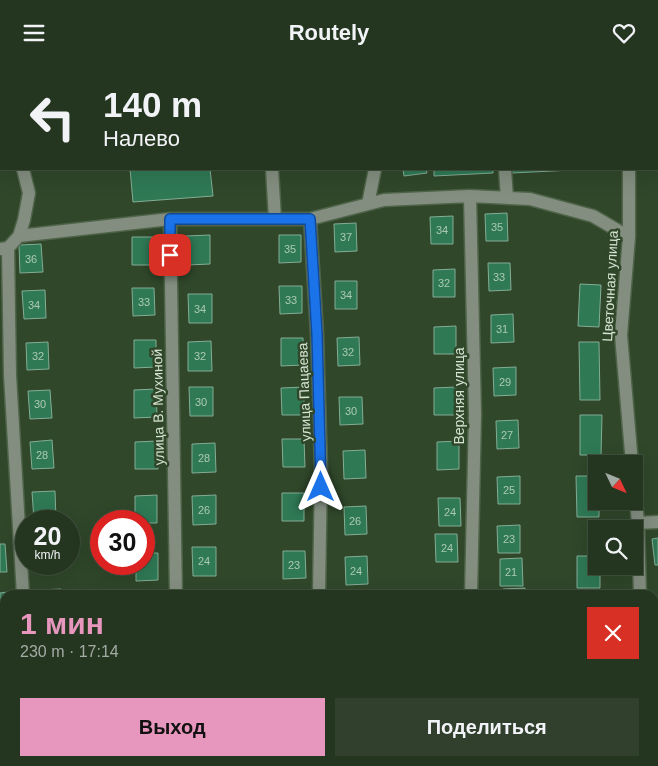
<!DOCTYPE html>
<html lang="ru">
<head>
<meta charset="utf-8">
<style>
	:root { --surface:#243520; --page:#30402d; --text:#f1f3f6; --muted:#a3aba5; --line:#41503e; --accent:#e797bd }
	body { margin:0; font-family:Helvetica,sans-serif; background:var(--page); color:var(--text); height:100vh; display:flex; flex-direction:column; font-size:19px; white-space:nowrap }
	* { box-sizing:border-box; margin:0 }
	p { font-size:16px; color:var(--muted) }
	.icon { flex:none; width:28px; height:28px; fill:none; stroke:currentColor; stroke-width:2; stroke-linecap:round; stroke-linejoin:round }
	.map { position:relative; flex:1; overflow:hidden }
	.panel { position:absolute; left:0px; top:525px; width:659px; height:176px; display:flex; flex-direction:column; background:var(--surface); border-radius:15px 15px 0 0; box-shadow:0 5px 20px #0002,0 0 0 1px var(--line) }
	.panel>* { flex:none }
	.guide { position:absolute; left:0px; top:0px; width:659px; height:105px; box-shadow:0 5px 20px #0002,0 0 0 1px var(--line); background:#243520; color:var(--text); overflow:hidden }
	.needle { width:32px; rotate:133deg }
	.tools { position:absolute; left:588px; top:390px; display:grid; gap:10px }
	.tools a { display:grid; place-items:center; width:55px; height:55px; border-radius:0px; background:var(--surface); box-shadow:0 5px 20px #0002,0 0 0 1px var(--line); font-size:25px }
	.speed { position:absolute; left:15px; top:445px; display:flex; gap:10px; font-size:25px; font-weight:700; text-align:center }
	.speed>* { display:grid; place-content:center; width:65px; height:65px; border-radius:50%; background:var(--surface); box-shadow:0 5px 20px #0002,0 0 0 1px var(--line); line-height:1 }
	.speed small { font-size:12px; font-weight:400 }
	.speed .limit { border:8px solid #d22; background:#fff; color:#111 }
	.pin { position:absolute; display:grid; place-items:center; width:42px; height:42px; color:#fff; margin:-21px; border-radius:10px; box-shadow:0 2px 8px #0006 }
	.me { position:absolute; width:55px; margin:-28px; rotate:0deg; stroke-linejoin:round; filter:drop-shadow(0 0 4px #0008) }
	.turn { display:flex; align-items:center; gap:18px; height:105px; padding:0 20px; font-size:22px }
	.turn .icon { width:65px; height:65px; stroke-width:2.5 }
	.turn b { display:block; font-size:35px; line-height:42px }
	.round { display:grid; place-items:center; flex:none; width:52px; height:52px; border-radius:0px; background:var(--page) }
	.summary { display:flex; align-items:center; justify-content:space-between; height:85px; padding:0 20px }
	h1 { font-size:30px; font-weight:800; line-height:38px; color:var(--accent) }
	.action { display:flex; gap:10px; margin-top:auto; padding:10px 20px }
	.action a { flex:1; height:58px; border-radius:0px; background:var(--accent); color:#111; font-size:20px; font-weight:800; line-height:58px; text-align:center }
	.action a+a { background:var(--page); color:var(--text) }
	header { display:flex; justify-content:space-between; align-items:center; height:65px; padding:0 20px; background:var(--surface); font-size:22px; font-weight:800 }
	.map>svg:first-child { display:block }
	.building { fill:#2f7955; stroke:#84ad96 }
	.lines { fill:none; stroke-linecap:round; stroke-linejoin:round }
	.minor-casing { stroke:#4e6348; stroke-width:15 }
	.minor { stroke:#838e80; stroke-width:12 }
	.route-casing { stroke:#114b97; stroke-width:12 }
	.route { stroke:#1a73e8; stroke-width:9 }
	.labels { text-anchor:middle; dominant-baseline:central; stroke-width:5; stroke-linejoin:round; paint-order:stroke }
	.number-label { font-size:11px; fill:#acc9b4 }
	.street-label { font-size:14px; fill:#d6e4d3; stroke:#30472a }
</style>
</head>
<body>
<header><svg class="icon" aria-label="menu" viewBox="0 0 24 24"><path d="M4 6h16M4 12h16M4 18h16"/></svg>Routely<svg class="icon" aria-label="heart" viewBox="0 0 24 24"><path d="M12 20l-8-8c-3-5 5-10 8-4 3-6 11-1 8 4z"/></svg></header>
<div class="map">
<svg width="658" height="701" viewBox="0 0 658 701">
	<rect width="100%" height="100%" fill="#30472a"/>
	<!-- building -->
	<path class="building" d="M 130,104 L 210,104 L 213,131 L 133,137 Z
		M 403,104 L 426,104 L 427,108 L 404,111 Z
		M 434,104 L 493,104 L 493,108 L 434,111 Z
		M 512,104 L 593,104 L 512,108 Z
		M 507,148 L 508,176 L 486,176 L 485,149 Z
		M 453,151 L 453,179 L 431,179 L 430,152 Z
		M 356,158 L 357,186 L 335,187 L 334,159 Z
		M 210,170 L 210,199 L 187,200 L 186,171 Z
		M 279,170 L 301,170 L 301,197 L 279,198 Z
		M 132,172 L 154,172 L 154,200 L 132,200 Z
		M 41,179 L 43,207 L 20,208 L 19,180 Z
		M 488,198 L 510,198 L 511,225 L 489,226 Z
		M 455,204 L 455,232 L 433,232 L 433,205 Z
		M 335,216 L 357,216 L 357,244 L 335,244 Z
		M 580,219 L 601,220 L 599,262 L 578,261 Z
		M 279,221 L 302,221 L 302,248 L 280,249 Z
		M 132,223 L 154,223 L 155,250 L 133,251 Z
		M 45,225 L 46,253 L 24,254 L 22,226 Z
		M 188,229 L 212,229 L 212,258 L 189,258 Z
		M 513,249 L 514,277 L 491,278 L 491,250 Z
		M 456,261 L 456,289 L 434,289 L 434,262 Z
		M 359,272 L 360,300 L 338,301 L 337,273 Z
		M 281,273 L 303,273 L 303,300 L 281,301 Z
		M 134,275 L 156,275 L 156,302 L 134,303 Z
		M 211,276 L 212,306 L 188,306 L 188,277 Z
		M 48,277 L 49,304 L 27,305 L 26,278 Z
		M 579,277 L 599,277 L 600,335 L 580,335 Z
		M 516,302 L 516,330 L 494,331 L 493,303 Z
		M 189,322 L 213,322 L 213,351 L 190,351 Z
		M 304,322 L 304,350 L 282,350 L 281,323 Z
		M 456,322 L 457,350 L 434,350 L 434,323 Z
		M 156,324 L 157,352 L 134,353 L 134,325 Z
		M 50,325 L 52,353 L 30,354 L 28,326 Z
		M 339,332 L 362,332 L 363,359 L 340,360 Z
		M 580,350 L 602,350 L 601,390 L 580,390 Z
		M 518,355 L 519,383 L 497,384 L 496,356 Z
		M 282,374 L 304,374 L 305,402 L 283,402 Z
		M 52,375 L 54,403 L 32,404 L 30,377 Z
		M 157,376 L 158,404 L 135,404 L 135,377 Z
		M 459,376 L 459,404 L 437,405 L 437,377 Z
		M 215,378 L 216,407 L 192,408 L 192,379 Z
		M 365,385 L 366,413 L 344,414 L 343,386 Z
		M 520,411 L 520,439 L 498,439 L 497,412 Z
		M 576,411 L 596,411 L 596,436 L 599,436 L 599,452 L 577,452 Z
		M 55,426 L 56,454 L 34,455 L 32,427 Z
		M 282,428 L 304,428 L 304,456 L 282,456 Z
		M 157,430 L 157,458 L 144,458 L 144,456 L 135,456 L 135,431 Z
		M 216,430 L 216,459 L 193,460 L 192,431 Z
		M 438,433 L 460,433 L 461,461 L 439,461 Z
		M 366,441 L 367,469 L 345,470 L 344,442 Z
		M 520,460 L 520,488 L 498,488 L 497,461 Z
		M 435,469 L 457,469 L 458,497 L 436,497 Z
		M 658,473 L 658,500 L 655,500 L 652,474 Z
		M 0,479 L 5,479 L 7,507 L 0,507 Z
		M 192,482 L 216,482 L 216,511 L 193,511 Z
		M 283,486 L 305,486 L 306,513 L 283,514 Z
		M 144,488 L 158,488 L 158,515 L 136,516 L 136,499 L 144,499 Z
		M 367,491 L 368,519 L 346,520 L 345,492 Z
		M 577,491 L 596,491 L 596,501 L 600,501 L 600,523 L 577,523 Z
		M 522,493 L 523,521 L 500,521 L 500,494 Z
		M 37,499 L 59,499 L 60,505 L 37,506 Z
		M 525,523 L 525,530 L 503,530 L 503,524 Z
		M 61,524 L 61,530 L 39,530 L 39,525 Z
		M 436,525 L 458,525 L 458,530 L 436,530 Z
		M 8,527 L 8,530 L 5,530 L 5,555 L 0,555 L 0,528 Z
		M 0,604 L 5,604 L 5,633 L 0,633 Z
		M 0,652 L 5,652 L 5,682 L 0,682 Z
		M 41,696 L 66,696 L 66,701 L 41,701 Z
		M 193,696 L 216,696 L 216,701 L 193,701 Z
		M 593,696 L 617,696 L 617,701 L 593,701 Z"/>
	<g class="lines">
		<!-- minor casing -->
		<g class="minor-casing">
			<path id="minor" d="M 366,0 L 366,1
				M 496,0 L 498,1
				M 425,1 L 427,0
				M 629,1 L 629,0
				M 272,104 L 275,154
				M 505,104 L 507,133
				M 629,104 L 629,172 L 621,270 L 632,399
				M 470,131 L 475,349 L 471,530
				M 368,139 L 375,104
				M 170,154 L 176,530
				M 310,154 L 317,269 L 321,404 L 319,530
				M 19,171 L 24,155 L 29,128 L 23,104
				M 8,183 L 10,310 L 23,530
				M 0,184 L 8,183 L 19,171 L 170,154 L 310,154 L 384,135 L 470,131 L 530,134 L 593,151 L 629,172
				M 634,414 L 638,458 L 640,530
				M 638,458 L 658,457
				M 0,568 L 5,568
				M 654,599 L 658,599
				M 26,696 L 26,701
				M 176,696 L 176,701
				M 327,696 L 328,701
				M 476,696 L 477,701
				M 645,696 L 645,701"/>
		</g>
		<!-- minor -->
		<use href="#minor" class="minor"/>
	</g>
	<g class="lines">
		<!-- route casing -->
		<g class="route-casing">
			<path id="route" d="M 170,190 L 170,154 L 310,154 L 317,269 L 321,422"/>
		</g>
		<!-- route -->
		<use href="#route" class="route"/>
	</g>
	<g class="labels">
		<!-- number labels -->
		<g class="number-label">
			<text x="497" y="162">35</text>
			<text x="442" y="165">34</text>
			<text x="346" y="172">37</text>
			<text x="290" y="184">35</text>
			<text x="31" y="194">36</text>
			<text x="499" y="212">33</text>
			<text x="444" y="218">32</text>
			<text x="346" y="230">34</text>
			<text x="291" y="235">33</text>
			<text x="144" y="237">33</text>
			<text x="34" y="240">34</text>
			<text x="200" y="244">34</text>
			<text x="502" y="264">31</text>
			<text x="348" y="287">32</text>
			<text x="38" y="291">32</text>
			<text x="200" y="291">32</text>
			<text x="505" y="317">29</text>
			<text x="201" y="337">30</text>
			<text x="40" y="339">30</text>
			<text x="351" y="346">30</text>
			<text x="507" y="370">27</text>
			<text x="42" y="390">28</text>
			<text x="204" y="393">28</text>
			<text x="509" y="425">25</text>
			<text x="204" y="445">26</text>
			<text x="450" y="447">24</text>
			<text x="355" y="456">26</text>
			<text x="509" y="474">23</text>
			<text x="447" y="483">24</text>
			<text x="204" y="496">24</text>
			<text x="294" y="500">23</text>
			<text x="356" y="506">24</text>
			<text x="511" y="507">21</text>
		</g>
		<!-- street labels -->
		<g class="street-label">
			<text transform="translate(610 221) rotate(-87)">Цветочная улица</text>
			<text transform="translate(304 327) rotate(-92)">улица Пацаева</text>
			<text transform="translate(459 331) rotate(-90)">Верхняя улица</text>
			<text transform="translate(158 342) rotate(-91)">улица В. Мухиной</text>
		</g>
	</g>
</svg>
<div class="tools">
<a><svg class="needle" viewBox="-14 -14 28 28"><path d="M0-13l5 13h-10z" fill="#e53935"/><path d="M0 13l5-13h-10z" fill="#a3aba5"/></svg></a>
<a><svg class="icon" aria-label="search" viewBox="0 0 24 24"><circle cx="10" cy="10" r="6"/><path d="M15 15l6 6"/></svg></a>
</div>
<div class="speed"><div>20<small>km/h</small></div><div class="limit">30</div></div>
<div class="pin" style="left:170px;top:190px;background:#d93025"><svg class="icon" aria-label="arrive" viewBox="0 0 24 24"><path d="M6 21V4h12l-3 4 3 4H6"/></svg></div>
<svg class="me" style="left:321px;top:422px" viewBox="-20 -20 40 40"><path d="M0-17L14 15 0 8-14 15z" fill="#1a73e8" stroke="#fff" stroke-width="4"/></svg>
<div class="guide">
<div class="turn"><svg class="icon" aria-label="left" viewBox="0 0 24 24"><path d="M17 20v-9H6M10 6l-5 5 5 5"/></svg><div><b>140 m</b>Налево</div></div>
</div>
<section class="panel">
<div class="summary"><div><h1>1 мин</h1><p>230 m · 17:14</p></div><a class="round" style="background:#d93025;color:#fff"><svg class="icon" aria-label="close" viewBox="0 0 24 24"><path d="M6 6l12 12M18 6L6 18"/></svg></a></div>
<div class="action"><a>Выход</a><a>Поделиться</a></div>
</section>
</div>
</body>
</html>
